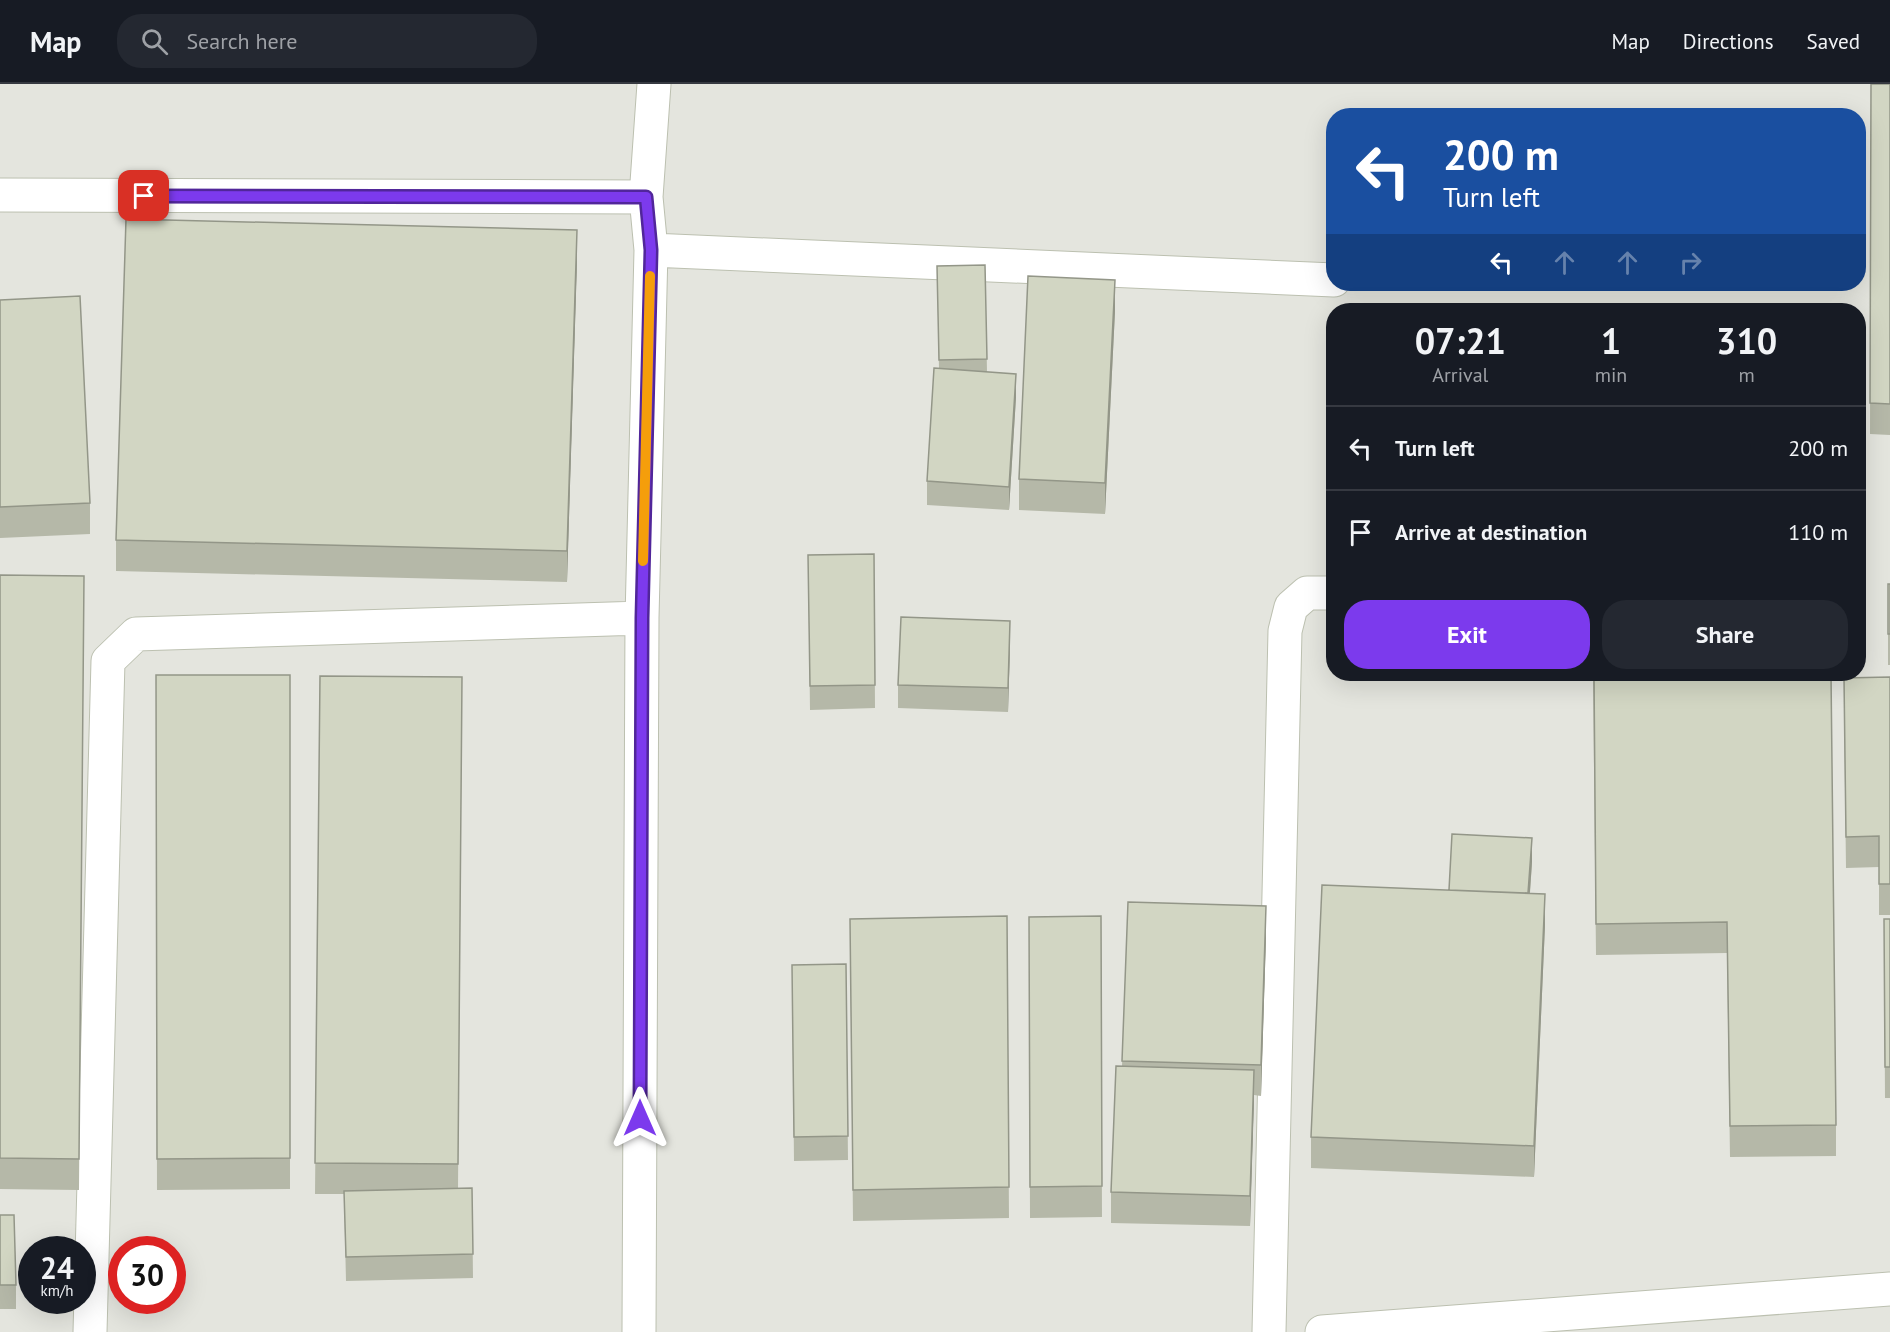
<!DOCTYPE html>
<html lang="en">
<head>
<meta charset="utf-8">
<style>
	:root { --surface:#171b24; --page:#242831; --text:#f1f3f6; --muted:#9ea1a6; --line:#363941; --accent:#7c3aed }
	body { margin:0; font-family:"PT Sans",sans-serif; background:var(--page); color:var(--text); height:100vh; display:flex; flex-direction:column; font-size:22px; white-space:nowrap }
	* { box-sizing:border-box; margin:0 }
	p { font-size:20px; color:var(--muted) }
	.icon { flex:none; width:33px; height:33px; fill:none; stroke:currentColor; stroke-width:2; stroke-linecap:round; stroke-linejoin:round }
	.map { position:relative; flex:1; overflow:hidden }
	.sheet { position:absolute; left:1326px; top:219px; width:540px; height:378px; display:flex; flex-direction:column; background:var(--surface); border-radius:24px; box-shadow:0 6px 24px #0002 }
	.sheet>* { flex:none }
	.top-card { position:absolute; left:1326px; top:24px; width:540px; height:183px; border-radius:24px; box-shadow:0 6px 24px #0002; background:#1a4fa0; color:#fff; overflow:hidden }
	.speed { position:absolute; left:18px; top:1152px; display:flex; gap:12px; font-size:30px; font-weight:700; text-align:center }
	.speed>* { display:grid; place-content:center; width:78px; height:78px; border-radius:50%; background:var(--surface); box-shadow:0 6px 24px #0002; line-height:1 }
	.speed small { font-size:15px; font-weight:400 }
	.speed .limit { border:9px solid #d22; background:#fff; color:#111 }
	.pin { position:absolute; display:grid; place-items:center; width:51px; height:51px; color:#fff; margin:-26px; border-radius:12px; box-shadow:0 3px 9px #0006 }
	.me { position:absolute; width:66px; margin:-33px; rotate:0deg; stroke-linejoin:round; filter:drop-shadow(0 0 4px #0008) }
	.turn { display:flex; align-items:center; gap:21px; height:126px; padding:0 18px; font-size:27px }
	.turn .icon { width:78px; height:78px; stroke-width:2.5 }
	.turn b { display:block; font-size:42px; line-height:51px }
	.lanes { display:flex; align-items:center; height:57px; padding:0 18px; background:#0003; justify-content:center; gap:30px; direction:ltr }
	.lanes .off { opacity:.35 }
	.eta { display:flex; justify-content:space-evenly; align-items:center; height:102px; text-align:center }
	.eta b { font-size:36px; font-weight:800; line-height:42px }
	.action { display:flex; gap:12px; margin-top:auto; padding:12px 18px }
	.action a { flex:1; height:69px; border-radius:24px; background:var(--accent); color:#fff; font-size:24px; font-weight:800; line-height:69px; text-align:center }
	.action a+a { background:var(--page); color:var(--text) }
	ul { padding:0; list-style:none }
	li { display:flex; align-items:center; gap:18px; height:84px; padding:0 18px; border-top:2px solid var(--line) }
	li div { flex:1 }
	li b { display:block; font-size:22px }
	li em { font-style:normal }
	header { display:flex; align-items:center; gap:36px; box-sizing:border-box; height:84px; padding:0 30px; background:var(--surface); border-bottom:2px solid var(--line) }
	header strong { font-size:28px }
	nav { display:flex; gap:33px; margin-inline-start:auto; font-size:21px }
	.search { width:420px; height:54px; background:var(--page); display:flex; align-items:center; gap:15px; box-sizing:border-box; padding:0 21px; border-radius:24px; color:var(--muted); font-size:22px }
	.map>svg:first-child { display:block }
	.industrial { fill:#e4e5de; fill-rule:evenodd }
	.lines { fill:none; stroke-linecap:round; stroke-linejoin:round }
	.minor-casing { stroke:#bcc0b0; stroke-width:35 }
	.minor { stroke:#fff; stroke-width:33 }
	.wall { fill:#b5b8a8 }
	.shaded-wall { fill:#939688 }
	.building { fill:#d2d6c3; stroke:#939688; stroke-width:1.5 }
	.route-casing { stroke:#51269a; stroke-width:15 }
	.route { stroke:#7c3aed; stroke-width:10 }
	.slow { stroke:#f59e0b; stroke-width:10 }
</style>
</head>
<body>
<header>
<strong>Map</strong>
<div class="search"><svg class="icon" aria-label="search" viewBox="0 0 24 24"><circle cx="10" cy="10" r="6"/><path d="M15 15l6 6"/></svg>Search here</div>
<nav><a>Map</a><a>Directions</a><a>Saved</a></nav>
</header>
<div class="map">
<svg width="1890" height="1248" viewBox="0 0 1890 1248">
	<rect width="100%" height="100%" fill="#f3f5ed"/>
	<!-- industrial -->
	<path class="industrial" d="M 0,0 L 1890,0 L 1890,1248 L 0,1248 ZM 1334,32 L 1858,32 L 1858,200 L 1334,200 ZM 1334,226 L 1858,226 L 1858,590 L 1334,590 ZM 32,1166 L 82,1166 L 82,1216 L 32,1216 ZM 122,1166 L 172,1166 L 172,1216 L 122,1216 Z"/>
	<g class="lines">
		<!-- minor casing -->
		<g class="minor-casing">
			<path id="minor" d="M 0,111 L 646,113
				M 651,166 L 1334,196
				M 90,1248 L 108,577 L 136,550 L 642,534
				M 639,1248 L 642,534 L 651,166 L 646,113 L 654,0
				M 1269,1248 L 1285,547 L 1291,523 L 1307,509 L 1334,509
				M 1322,1248 L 1890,1205"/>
		</g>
		<!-- minor -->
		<use href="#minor" class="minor"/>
	</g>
	<!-- wall -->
	<path class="wall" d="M 1871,0 L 1890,0 L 1890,351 L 1870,350 Z
		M 577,177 L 567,498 L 116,487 L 116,456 Z
		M 985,181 L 987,288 L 1016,313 L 1009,426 L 927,421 L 927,397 L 939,285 L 937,182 Z
		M 0,216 L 90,419 L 90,450 L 0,454 Z
		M 1115,227 L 1105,430 L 1019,426 L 1019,395 Z
		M 874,470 L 875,624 L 810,626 L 808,471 Z
		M 0,491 L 84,492 L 79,1106 L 0,1105 Z
		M 1888,500 L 1890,500 L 1890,581 L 1888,581 Z
		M 1010,560 L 1008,628 L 898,624 L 898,601 Z
		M 1593,590 L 1836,1041 L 1836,1072 L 1730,1073 L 1727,869 L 1596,871 Z
		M 156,591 L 290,591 L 290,1105 L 157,1106 Z
		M 320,592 L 462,593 L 458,1105 L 472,1104 L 473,1194 L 346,1197 L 344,1110 L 315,1110 Z
		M 1890,593 L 1890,831 L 1879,831 L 1879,783 L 1846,784 L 1844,625 Z
		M 1532,778 L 1530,809 L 1545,841 L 1534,1093 L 1311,1084 L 1311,1053 Z
		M 1128,818 L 1266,853 L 1261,1012 L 1254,1011 L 1250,1142 L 1111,1139 L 1111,1108 L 1122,982 Z
		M 1007,832 L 1009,1134 L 853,1137 L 850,835 Z
		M 1101,832 L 1102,1133 L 1030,1134 L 1029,833 Z
		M 1884,835 L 1890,835 L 1890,1014 L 1885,1014 Z
		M 846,880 L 848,1076 L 794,1077 L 792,881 Z
		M 0,1131 L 16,1201 L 16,1225 L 0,1225 Z"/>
	<!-- shaded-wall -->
	<path class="shaded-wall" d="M 577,146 L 577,177 L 567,498 L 567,467 Z
		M 1115,196 L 1115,227 L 1105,430 L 1105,399 Z
		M 1016,290 L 1016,313 L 1009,426 L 1009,403 Z
		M 1010,537 L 1010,560 L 1008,628 L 1008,604 Z
		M 1532,754 L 1532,778 L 1528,834 L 1528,811 Z
		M 1545,810 L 1545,841 L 1534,1093 L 1534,1062 Z
		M 1266,822 L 1266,853 L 1261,1012 L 1261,981 Z
		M 1254,986 L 1254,1017 L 1250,1142 L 1250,1112 Z"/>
	<!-- building -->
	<path class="building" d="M 1871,0 L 1890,0 L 1890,320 L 1870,319 Z
		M 126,135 L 577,146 L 567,467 L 116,456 Z
		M 985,181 L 987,275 L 939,276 L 937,182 Z
		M 1028,192 L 1115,196 L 1105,399 L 1019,395 Z
		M 80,212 L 90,419 L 0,423 L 0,216 Z
		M 934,284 L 1016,290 L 1009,403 L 927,397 Z
		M 874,470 L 875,601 L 810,602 L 808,471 Z
		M 0,491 L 84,492 L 79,1075 L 0,1074 Z
		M 1888,500 L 1890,500 L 1890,550 L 1888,550 Z
		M 901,533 L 1010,537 L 1008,604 L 898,601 Z
		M 1594,590 L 1831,590 L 1836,1041 L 1730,1042 L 1727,838 L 1596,840 Z
		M 156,591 L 290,591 L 290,1074 L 157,1075 Z
		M 320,592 L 462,593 L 458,1080 L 315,1079 Z
		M 1890,593 L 1890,800 L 1879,800 L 1879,752 L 1846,753 L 1844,594 Z
		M 1452,750 L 1532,754 L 1528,809 L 1449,806 Z
		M 1322,801 L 1545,810 L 1534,1062 L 1311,1053 Z
		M 1128,818 L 1266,822 L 1261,981 L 1122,977 Z
		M 1007,832 L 1009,1103 L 853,1106 L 850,835 Z
		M 1101,832 L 1102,1102 L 1030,1103 L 1029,833 Z
		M 1884,835 L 1890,835 L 1890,983 L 1885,983 Z
		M 846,880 L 848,1052 L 794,1053 L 792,881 Z
		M 1116,982 L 1254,986 L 1250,1112 L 1111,1108 Z
		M 472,1104 L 473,1170 L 346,1173 L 344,1107 Z
		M 0,1131 L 14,1131 L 16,1201 L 0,1201 Z"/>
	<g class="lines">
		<!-- route casing -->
		<g class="route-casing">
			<path id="route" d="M 144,112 L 646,113 L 651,166 L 642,534 L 640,1034"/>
		</g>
		<!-- route -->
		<use href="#route" class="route"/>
		<!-- slow -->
		<path class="slow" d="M 643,477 L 650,192"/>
	</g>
</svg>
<div class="speed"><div>24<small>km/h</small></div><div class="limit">30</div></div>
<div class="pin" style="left:144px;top:112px;background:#d93025"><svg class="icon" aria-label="arrive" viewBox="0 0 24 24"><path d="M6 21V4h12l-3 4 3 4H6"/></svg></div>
<svg class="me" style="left:640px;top:1034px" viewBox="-20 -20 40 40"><path d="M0-17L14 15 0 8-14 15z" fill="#7c3aed" stroke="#fff" stroke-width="4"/></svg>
<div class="top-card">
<div class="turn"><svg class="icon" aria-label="left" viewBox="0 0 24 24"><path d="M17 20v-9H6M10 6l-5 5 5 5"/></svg><div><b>200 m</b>Turn left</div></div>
<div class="lanes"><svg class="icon" aria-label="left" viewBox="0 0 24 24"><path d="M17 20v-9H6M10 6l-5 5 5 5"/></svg><svg class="icon off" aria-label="ahead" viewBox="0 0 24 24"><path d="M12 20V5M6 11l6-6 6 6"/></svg><svg class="icon off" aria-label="ahead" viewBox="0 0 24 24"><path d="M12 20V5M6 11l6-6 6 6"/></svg><svg class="icon off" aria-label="right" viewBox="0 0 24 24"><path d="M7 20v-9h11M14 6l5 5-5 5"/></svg></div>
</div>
<section class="sheet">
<div class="eta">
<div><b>07:21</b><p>Arrival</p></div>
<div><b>1</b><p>min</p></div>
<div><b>310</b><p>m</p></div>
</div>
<ul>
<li><svg class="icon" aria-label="left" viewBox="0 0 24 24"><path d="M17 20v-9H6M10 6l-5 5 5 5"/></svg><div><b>Turn left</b></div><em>200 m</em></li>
<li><svg class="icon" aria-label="arrive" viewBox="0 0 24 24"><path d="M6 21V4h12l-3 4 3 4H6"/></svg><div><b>Arrive at destination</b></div><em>110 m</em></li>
</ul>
<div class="action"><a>Exit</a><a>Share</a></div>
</section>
</div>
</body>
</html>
